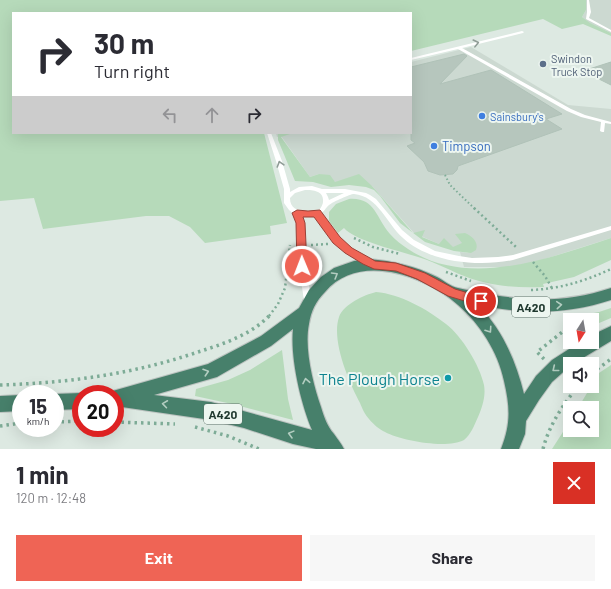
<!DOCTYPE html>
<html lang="en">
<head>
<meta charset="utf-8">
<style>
	:root { --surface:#fff; --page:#f7f7f7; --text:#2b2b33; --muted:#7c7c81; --accent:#ef6455 }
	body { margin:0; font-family:Barlow,sans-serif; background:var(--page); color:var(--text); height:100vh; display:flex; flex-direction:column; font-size:15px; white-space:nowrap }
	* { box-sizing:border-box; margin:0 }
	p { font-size:13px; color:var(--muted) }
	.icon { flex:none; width:22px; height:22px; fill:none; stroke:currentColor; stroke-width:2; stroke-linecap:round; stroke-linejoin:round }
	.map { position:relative; height:449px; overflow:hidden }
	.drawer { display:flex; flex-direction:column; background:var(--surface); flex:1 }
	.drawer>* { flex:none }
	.guide { position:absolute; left:12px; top:12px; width:400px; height:122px; border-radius:0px; box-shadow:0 4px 16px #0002; background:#fff; color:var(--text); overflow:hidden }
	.needle { width:26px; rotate:191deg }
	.fabs { position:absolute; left:563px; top:313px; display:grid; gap:8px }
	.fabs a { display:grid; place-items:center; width:36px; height:36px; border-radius:0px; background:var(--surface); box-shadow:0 4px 16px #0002; font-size:20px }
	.speed { position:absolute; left:12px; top:385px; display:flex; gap:8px; font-size:20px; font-weight:700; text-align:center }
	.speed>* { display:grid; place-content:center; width:52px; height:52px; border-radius:50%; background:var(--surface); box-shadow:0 4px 16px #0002; line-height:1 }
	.speed small { font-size:10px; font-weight:400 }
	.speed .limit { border:6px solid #d22; background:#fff; color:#111 }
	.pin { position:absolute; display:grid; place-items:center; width:34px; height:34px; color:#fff; margin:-17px; border:2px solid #fff; border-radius:50%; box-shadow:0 1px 4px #0007 }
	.me { position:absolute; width:44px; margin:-22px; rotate:359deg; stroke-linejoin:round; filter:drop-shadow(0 0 3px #0008) }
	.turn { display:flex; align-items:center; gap:14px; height:84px; padding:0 16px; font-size:18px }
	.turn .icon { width:52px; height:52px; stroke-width:2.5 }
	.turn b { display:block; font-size:28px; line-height:34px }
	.lanes { display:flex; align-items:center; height:38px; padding:0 16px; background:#0003; justify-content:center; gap:20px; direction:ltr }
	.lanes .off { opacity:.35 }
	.round { display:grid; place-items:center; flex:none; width:42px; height:42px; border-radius:0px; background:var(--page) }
	.summary { display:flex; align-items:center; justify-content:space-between; height:68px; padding:0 16px }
	h1 { font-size:24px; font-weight:700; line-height:30px }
	.primary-button { display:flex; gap:8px; margin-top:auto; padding:8px 16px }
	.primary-button a { flex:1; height:46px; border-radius:0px; background:var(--accent); color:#fff; font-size:16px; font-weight:700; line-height:46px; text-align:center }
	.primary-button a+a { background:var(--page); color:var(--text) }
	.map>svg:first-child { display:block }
	.built { fill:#ccd9d1 }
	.green { fill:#b6daba }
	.building { fill:#b6c6bd; stroke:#b0c2b8 }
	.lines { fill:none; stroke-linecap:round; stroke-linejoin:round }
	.trunk-casing { stroke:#bcc3c0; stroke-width:2 }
	.path-far2 { stroke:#7eac97; stroke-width:2; stroke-dasharray:1.5 2.5; stroke-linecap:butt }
	.path-far1 { stroke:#7eac97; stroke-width:2.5; stroke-dasharray:2 3; stroke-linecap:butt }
	.path { stroke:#7eac97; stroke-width:3.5; stroke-dasharray:2.5 4; stroke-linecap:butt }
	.service { fill:#fff; fill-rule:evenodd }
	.trunk { fill:#47806b; fill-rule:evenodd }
	.oneway { stroke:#8f9c96 }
	.oneway2 { stroke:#b3cdc1 }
	.route { fill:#ef6455; stroke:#9b4137 }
	.service-dot { fill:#5c6f8a; stroke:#edf6f0; stroke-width:1.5 }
	.shop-dot { fill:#3f7fe0; stroke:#edf6f0; stroke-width:1.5 }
	.culture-dot { fill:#0f9aa8; stroke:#edf6f0; stroke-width:1.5 }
	.labels { text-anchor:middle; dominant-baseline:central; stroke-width:4; stroke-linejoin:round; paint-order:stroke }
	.far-service-label { font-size:11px; fill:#4e5e75; stroke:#edf6f0; text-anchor:start }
	.far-shop-label { font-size:11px; fill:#366cbe; stroke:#edf6f0; text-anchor:start }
	.shield { fill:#edf6f0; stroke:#5d7168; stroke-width:1 }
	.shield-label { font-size:12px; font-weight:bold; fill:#1f382e }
	.shop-label { font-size:13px; fill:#366cbe; stroke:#edf6f0; text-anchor:start }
	.near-culture-label { font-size:16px; fill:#0d838f; stroke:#edf6f0; text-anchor:end }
</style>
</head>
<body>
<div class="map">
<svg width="611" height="449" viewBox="0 0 611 449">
	<rect width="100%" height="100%" fill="#dde9e2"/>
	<!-- built -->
	<path class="built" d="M 586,0 L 611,0 L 611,33 L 589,23 L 582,17 L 586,10 Z
		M 471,47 L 568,105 L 611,109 L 611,238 L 532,263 L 508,267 L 464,267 L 460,252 L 471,253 L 439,244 L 414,233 L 372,186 L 335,182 L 319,174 L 310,177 L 281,136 L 277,137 L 276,133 L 411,133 L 411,62 Z"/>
	<!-- green -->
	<path class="green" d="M 0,0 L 586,0 L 586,10 L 582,17 L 590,23 L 611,33 L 611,36 L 583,24 L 562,29 L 543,19 L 411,51 L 411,13 L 13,13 L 13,133 L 264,133 L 287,223 L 270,226 L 271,234 L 205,243 L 190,227 L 169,216 L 146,216 L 43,229 L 34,198 L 0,201 Z
		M 278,133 L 293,133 L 281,137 L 310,177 L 319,174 L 330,175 L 335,182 L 359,174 L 372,186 L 413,233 L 425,230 L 422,237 L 439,244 L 444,238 L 453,247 L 462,243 L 455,234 L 465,233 C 472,236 479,242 476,250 L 471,253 L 454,251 L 425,242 L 400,223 L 380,196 L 374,190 L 366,187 L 349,185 L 331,187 L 313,182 L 295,181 L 278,140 Z
		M 349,199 C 375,197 376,218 390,234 C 395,240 402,245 408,249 C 468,289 550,258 611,238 L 611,260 L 574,277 L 543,284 L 544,287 C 523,288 503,287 483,282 C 465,278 449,269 432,262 C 411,253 357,243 344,228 L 338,233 L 329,221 L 329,212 L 336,204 Z
		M 376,292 C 400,294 427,309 446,324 C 462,336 480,366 484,385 C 486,396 482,408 478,417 C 474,426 471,434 464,440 C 447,449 402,441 385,432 C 380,430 373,424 369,419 C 365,415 362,408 360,403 C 349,382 331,341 339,317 C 344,304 364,295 376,292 Z
		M 611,308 L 611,318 L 592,326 L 592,320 L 580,320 L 577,316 L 599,312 Z
		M 282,350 L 288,399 L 293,420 L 232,404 L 195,396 L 196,389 L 228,380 L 250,370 Z
		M 611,365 L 611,449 L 552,449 L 570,421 L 570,430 L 592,430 L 592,408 L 578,408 L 599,373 Z"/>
	<!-- building -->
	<path class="building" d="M 464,54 L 467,56 L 440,84 L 491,70 L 562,114 L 546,119 L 562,129 L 458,166 L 457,170 L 453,174 L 440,175 L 428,171 L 424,162 L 407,146 L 415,143 L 411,140 L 411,67 Z
		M 611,62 L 611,85 L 583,71 Z"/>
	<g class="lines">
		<!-- trunk casing -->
		<g class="trunk-casing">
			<path id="trunk" d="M 369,259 C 393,261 415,266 437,277 C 443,280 451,287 458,288 C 512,300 557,306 611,288 L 611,300 C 566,315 524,314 478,305 C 502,329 516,361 524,394 L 536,376 L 552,360 L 580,342 L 592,342 L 592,335 L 611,326 L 611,341 L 573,364 L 570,364 L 570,366 L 552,382 L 539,400 L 526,421 L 525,434 L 519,449 L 501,449 C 511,424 510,407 504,381 C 498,352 480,324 458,305 C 424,275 359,252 325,292 C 316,301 311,311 309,324 C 304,348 313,384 321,407 C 324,417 327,426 334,434 C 338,440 341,443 344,449 L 316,449 L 293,444 L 244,428 L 211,420 L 115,406 L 115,394 L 108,394 L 109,392 L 208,364 L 261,336 L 299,308 L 309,290 L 321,277 L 334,268 L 354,261 ZM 293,329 C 290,358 301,404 312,430 L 211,402 L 154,395 L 217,377 L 271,346 Z
				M 81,393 L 84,394 L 81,394 L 81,409 L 55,410 L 54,394 Z
				M 21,395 L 21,411 L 0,412 L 0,396 Z"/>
		</g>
		<!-- path-far2 -->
		<path class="path-far2" d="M 445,175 L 450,185 L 475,209"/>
		<!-- path-far1 -->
		<path class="path-far1" d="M 474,208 L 516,247
			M 354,238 L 373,247 L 400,254
			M 311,245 L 328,244
			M 533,262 L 545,276 L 553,290
			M 446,272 L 471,281
			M 531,290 C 560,289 585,281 611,269
			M 269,316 L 278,304 L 285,288 L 290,245"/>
		<!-- path -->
		<path class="path" d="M 544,359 L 537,352 L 570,326
			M 592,373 L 611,359
			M 0,385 C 68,383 133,374 198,352 C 223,344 251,335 270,315
			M 55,422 L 81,421
			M 115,422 L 175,424
			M 0,426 L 21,423
			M 195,427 L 228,436 L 259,449
			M 543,449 C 549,425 563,405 578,386"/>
		<!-- service -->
		<path class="service" d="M 587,0 L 589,0 L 591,12 L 589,18 L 611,30 L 611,32 L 586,19 L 587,12 Z
			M 522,31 L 524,32 L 523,33 L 462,48 L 571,109 L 585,115 L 611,122 L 611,124 L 605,123 L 604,132 L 602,132 L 600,131 L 601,122 L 581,117 L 567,111 L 458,49 L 411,60 L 411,58 Z
			M 267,133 L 271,133 L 282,161 L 290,189 L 290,192 L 299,187 L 312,186 L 322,189 L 345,189 L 366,193 L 370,195 L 376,199 L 402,230 L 414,240 L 435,251 L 459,256 L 472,258 L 498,257 L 513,255 L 611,226 L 611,230 L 513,260 C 479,267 430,263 403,238 C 387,224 378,196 354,194 C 350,194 333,202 329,205 C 325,208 325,212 320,213 C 336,235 348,248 372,261 L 373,263 L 372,265 C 368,266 365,263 361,261 C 341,251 328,233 315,215 L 312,216 L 301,215 L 303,223 L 305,266 L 312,301 L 310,303 L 308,304 L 306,303 L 304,301 L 299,266 L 297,223 L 294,214 L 289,210 L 284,203 L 284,189 L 276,161 ZM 305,190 C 314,190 324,191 323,202 C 323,204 321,208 319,210 C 315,212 310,212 306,211 C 297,211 290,208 290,198 L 295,193 ZM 326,193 L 344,193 L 329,200 L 328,197 Z"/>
		<!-- trunk -->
		<use href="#trunk" class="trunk"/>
	</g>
	<!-- one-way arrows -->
	<defs><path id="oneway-chevron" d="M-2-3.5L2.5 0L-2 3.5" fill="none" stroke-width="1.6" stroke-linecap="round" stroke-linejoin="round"/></defs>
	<g class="oneway">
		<use href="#oneway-chevron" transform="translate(476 43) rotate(-14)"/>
		<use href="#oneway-chevron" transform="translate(280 164) rotate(-107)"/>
	</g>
	<g class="oneway2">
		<use href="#oneway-chevron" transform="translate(335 275) rotate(-31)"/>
		<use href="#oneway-chevron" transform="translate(559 305) rotate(-5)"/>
		<use href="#oneway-chevron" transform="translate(489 330) rotate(56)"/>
		<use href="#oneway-chevron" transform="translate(555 369) rotate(141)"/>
		<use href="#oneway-chevron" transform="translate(206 372) rotate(-18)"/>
		<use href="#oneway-chevron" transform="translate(306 381) rotate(-101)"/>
		<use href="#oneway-chevron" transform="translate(165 404) rotate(-172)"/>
		<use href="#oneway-chevron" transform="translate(291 434) rotate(-165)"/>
	</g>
	<!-- route -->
	<path class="route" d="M 297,210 L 308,211 L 320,210 L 340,237 L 352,248 L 370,258 L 375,261 L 396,263 L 425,273 L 455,289 L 485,298 L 487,301 L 485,304 L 481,306 L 448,296 L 417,279 L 396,271 L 374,269 L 363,264 L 345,253 L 333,243 L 314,217 L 303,217 L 305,223 L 307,266 L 306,269 L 302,270 L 299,269 L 297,266 L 296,223 L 292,213 Z"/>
	<!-- markers -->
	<circle class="service-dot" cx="543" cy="64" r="4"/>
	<g class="shop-dot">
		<circle cx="482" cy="116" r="4"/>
		<circle cx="434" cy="146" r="4"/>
	</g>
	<circle class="culture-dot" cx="448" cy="378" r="4"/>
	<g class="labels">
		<!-- far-service labels -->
		<g class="far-service-label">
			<text x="551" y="58">Swindon<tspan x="551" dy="13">Truck Stop</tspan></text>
		</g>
		<!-- far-shop labels -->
		<g class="far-shop-label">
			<text x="490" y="116">Sainsbury's</text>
		</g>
		<!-- shield labels -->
		<g class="shield">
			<rect x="512" y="297" width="38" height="20" rx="3"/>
			<rect x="204" y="404" width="38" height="20" rx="3"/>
		</g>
		<g class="shield-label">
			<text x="531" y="307">A420</text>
			<text x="223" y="414">A420</text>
		</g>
		<!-- shop labels -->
		<g class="shop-label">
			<text x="442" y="146">Timpson</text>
		</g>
		<!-- near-culture labels -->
		<g class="near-culture-label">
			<text x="440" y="378">The Plough Horse</text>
		</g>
	</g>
</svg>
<div class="fabs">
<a><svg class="needle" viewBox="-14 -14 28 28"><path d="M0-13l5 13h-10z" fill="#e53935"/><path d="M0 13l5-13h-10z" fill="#7c7c81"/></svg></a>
<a><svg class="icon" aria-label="sound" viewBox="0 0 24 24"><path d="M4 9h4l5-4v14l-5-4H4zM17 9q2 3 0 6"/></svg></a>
<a><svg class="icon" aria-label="search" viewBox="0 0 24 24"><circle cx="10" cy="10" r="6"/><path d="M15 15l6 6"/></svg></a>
</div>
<div class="speed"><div>15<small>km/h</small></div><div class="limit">20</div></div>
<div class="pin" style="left:481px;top:301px;background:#d93025"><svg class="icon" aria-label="arrive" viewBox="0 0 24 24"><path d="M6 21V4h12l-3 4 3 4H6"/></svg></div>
<svg class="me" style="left:302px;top:266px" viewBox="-20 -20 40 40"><circle r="17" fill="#ef6455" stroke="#fff" stroke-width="3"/><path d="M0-11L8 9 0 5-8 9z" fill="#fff"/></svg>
<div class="guide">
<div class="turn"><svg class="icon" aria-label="right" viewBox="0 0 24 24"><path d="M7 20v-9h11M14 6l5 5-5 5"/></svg><div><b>30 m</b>Turn right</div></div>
<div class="lanes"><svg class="icon off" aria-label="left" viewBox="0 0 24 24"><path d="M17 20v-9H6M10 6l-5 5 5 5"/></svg><svg class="icon off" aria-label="ahead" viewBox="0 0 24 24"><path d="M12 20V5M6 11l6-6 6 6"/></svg><svg class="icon" aria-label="right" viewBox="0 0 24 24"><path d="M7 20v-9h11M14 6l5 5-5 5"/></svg></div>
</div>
</div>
<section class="drawer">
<div class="summary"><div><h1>1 min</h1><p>120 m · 12:48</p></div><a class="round" style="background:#d93025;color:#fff"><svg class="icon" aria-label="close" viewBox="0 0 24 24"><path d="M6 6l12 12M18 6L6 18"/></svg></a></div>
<div class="primary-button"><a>Exit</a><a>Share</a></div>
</section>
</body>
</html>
